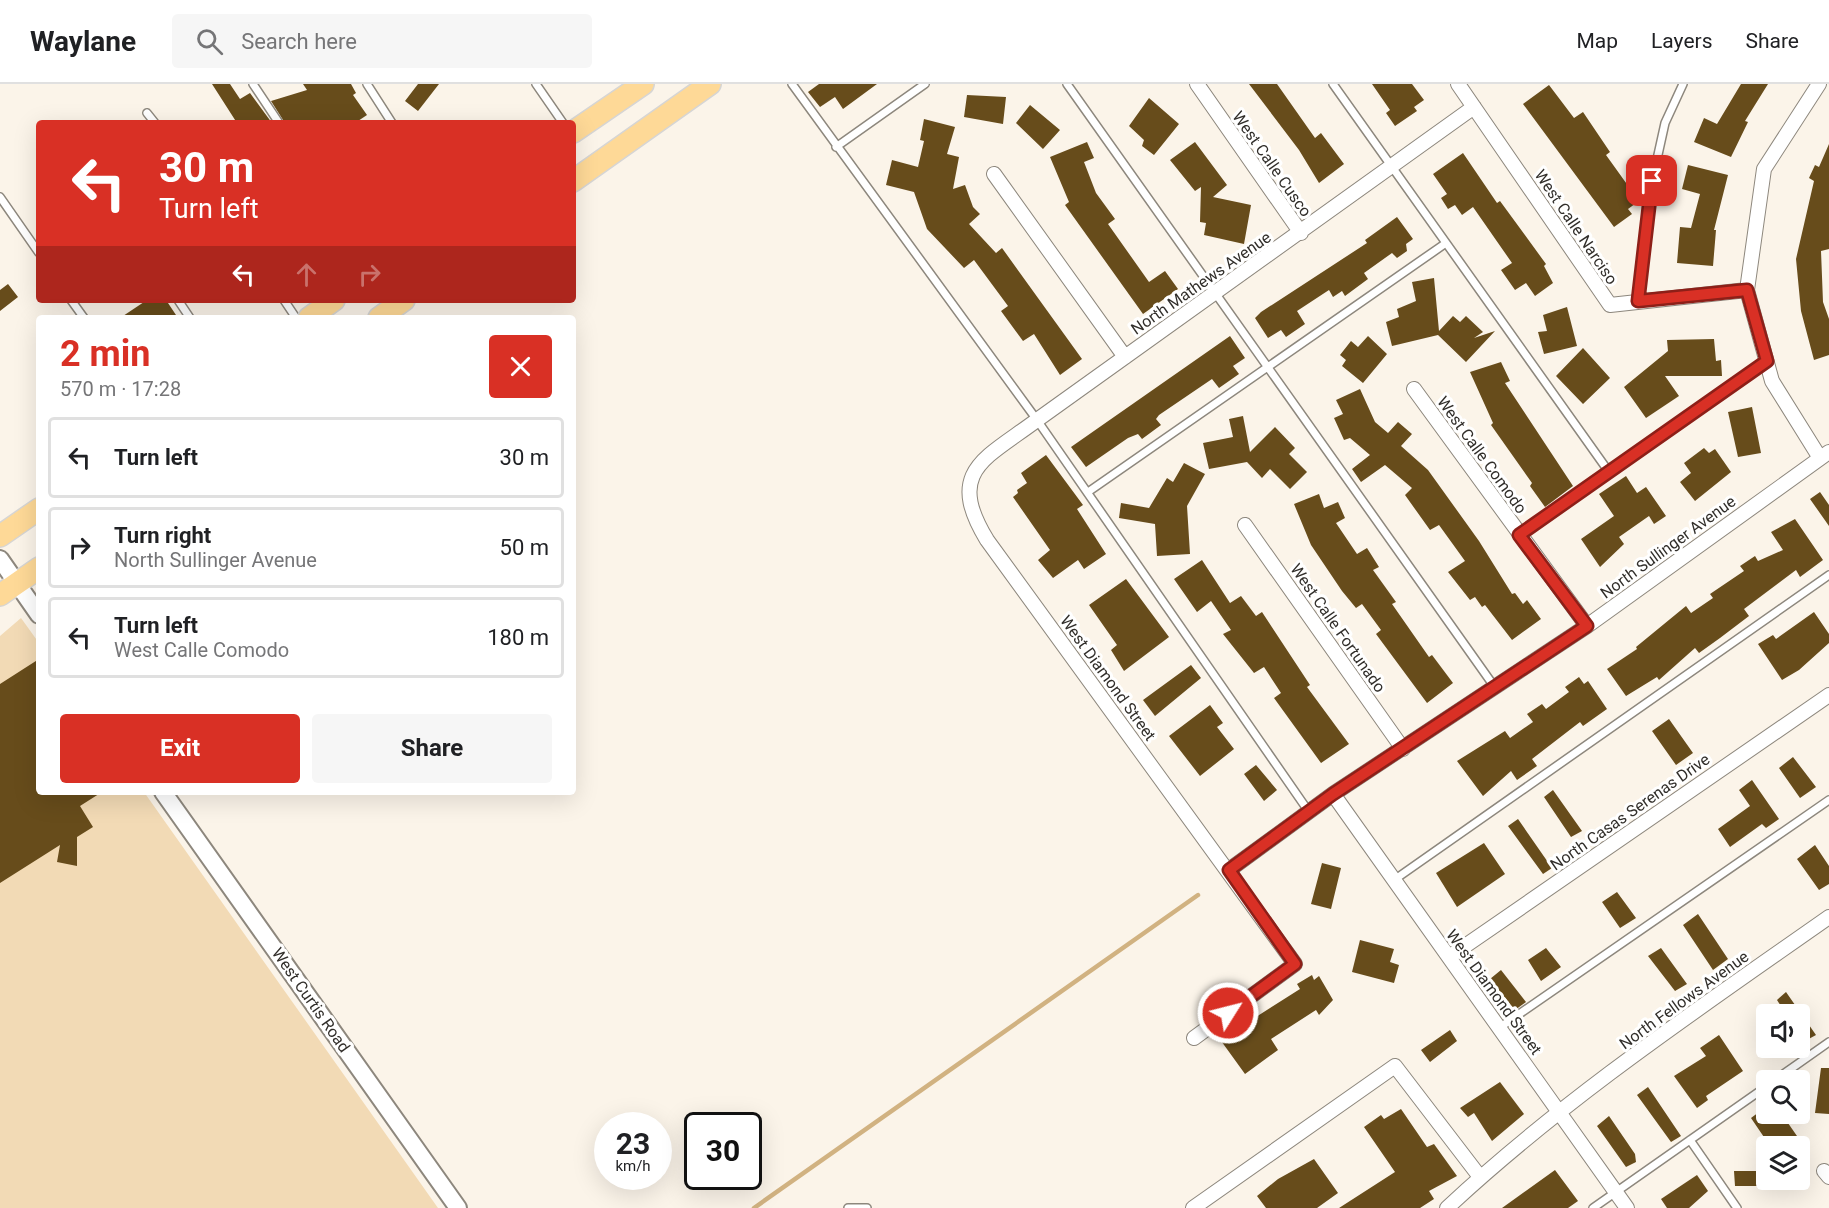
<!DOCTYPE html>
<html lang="en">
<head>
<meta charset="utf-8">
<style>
	:root { --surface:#fff; --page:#f6f6f6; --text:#202124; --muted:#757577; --line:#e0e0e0; --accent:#d93025 }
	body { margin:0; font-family:Roboto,sans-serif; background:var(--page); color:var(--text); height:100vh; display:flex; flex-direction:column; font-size:22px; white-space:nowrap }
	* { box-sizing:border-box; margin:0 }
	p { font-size:20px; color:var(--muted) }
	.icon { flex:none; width:33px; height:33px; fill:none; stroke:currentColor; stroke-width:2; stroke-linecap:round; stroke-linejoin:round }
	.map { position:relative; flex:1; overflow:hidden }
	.panel { position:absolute; left:36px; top:231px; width:540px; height:480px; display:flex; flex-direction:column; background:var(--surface); border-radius:6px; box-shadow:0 6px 24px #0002 }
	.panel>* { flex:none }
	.top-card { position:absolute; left:36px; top:36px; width:540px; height:183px; border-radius:6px; box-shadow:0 6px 24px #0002; background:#d93025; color:#fff; overflow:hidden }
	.tools { position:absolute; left:1756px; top:920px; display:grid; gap:12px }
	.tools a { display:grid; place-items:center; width:54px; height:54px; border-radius:6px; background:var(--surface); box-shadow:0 6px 24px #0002; font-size:30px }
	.speed { position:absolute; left:594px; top:1028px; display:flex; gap:12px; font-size:30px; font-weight:700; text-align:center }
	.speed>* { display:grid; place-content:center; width:78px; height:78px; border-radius:50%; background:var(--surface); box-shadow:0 6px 24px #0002; line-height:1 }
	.speed small { font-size:15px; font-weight:400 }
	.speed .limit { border:3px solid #111; border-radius:9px; background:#fff; color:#111 }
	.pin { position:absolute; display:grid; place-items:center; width:51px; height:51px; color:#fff; margin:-26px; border-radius:12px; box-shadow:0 3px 9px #0006 }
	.me { position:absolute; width:66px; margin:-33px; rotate:54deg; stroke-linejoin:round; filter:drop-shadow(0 0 4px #0008) }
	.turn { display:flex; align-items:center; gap:21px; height:126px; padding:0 24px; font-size:27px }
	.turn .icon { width:78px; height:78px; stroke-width:2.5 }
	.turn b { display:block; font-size:42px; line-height:51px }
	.lanes { display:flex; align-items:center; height:57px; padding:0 24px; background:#0003; justify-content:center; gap:30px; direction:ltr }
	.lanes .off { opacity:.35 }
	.round { display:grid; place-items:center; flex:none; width:63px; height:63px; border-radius:6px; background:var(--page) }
	.summary { display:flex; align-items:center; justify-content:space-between; height:102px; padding:0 24px }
	h1 { font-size:36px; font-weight:700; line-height:45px; color:var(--accent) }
	.primary-button { display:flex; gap:12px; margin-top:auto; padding:12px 24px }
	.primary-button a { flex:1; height:69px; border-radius:6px; background:var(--accent); color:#fff; font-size:24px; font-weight:700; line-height:69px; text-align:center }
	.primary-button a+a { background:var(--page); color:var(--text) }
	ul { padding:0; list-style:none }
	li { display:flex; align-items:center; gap:18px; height:81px; margin:0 12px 9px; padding:0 12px; border:3px solid var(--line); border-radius:6px }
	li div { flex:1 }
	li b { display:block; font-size:22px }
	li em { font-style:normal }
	header { display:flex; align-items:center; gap:36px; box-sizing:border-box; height:84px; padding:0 30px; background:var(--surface); border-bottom:2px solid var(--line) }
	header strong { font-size:28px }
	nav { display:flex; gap:33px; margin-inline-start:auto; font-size:21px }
	.search { width:420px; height:54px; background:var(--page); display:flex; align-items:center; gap:15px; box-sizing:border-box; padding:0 21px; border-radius:6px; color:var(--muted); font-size:22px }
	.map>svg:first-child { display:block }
	.green { fill:#f2dab5 }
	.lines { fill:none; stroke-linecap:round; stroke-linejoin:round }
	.stream { stroke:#d1b281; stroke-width:4.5 }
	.building { fill:#674c1b }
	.service-casing { stroke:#8d877d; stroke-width:10 }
	.minor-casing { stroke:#8d877d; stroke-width:16 }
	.tertiary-casing { stroke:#8d877d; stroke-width:20 }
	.primary-casing { stroke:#d6d5d4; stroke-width:24 }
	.service { stroke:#fff; stroke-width:7 }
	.minor { stroke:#fff; stroke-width:14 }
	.tertiary { stroke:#fff; stroke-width:16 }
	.primary { stroke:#fed997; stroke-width:21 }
	.route-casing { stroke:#8d1f18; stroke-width:15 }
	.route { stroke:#d93025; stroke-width:10 }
	.labels { text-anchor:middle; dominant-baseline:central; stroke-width:6; stroke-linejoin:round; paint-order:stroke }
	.street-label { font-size:16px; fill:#312e2a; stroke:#fff }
</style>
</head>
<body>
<header>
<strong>Waylane</strong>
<div class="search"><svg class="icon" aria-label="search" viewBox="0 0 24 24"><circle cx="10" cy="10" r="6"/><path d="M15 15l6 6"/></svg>Search here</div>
<nav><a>Map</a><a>Layers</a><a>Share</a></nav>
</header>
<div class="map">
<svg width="1829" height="1124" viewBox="0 0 1829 1124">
	<rect width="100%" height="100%" fill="#fbf4e9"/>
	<!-- green -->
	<path class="green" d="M 21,534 L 39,559 L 39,708 L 144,708 L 438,1124 L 0,1124 L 0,552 Z"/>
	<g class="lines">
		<!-- stream -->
		<path class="stream" d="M 754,1124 L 1198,811"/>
	</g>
	<!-- building -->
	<path class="building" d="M 212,0 L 230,0 L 240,15 L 250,9 L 272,39 L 237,39 Z
		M 303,0 L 351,0 L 356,9 L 353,11 L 367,31 L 355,39 L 285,39 L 271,17 L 307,6 Z
		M 418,0 L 439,0 L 418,27 L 405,17 Z
		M 819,0 L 877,0 L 843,25 L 835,13 L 820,23 L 808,8 Z
		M 1249,0 L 1277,0 L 1315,54 L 1321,49 L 1344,80 L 1319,99 L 1299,66 Z
		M 1372,0 L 1412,0 L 1424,16 L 1414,23 L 1417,27 L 1395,42 L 1386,29 L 1390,26 Z
		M 1741,0 L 1768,0 L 1745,37 L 1748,38 L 1731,73 L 1694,58 L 1704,34 L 1717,40 Z
		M 1549,1 L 1574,34 L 1583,28 L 1610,68 L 1606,71 L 1639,117 L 1628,125 L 1632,130 L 1614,143 L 1523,20 Z
		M 967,11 L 1006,13 L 1003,40 L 964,33 Z
		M 1149,14 L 1179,40 L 1154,71 L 1142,62 L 1144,56 L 1129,42 Z
		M 1030,21 L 1060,46 L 1043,65 L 1016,39 Z
		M 924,35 L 955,43 L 947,70 L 959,73 L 953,105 L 965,101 L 973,123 L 980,130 L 969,140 L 996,169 L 1002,164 L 1082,275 L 1060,291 L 1034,250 L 1023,257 L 1001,227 L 1008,222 L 974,176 L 964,184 L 927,145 L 914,108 L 886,101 L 892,76 L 918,83 L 924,57 L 920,56 Z
		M 1087,58 L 1094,74 L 1084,78 L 1096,109 L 1115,135 L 1108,140 L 1149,198 L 1165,187 L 1178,205 L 1143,230 L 1065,121 L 1069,118 L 1050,73 Z
		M 1195,58 L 1227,101 L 1213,113 L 1251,121 L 1244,160 L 1204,151 L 1206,139 L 1200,138 L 1201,103 L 1195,107 L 1170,76 Z
		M 1829,60 L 1829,165 L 1821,167 L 1823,218 L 1829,235 L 1829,271 L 1814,276 L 1801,227 L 1796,175 L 1814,97 L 1809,94 L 1815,81 L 1819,83 Z
		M 1463,69 L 1497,119 L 1500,117 L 1546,180 L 1544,182 L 1553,199 L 1535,212 L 1526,199 L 1515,206 L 1501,186 L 1512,179 L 1473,123 L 1462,131 L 1455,121 L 1448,125 L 1441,114 L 1447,110 L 1433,90 Z
		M 1688,81 L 1728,91 L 1714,146 L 1716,146 L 1713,182 L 1677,179 L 1680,143 L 1691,144 L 1700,110 L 1682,105 Z
		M 1397,133 L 1413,155 L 1406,160 L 1407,167 L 1397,174 L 1392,169 L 1364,189 L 1368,195 L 1345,212 L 1342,207 L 1333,213 L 1329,206 L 1297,227 L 1305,240 L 1286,253 L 1281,246 L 1268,254 L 1255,234 L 1261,228 L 1367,159 L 1365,156 Z
		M 1434,194 L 1439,247 L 1453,232 L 1460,238 L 1466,232 L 1483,248 L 1474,254 L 1495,247 L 1466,278 L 1438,251 L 1392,262 L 1386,238 L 1399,233 L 1397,225 L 1416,217 L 1412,198 Z
		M 8,200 L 18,213 L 0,227 L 0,206 Z
		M 147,216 L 166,216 L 178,234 L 120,234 Z
		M 1567,223 L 1577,262 L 1544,270 L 1538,248 L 1547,247 L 1543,231 Z
		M 1230,252 L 1245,274 L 1233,282 L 1239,290 L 1219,304 L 1212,295 L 1159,331 L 1156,335 L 1161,341 L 1142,355 L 1138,350 L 1128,354 L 1086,383 L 1071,363 Z
		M 1368,252 L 1387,270 L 1363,299 L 1342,282 L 1346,276 L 1340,271 L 1351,257 L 1358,263 Z
		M 1714,255 L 1716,277 L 1721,276 L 1722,292 L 1665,292 L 1679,312 L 1646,334 L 1624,303 L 1668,267 L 1667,256 Z
		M 1583,264 L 1610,294 L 1583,320 L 1556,292 Z
		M 1501,278 L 1510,297 L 1505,299 L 1573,402 L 1545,423 L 1530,402 L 1532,399 L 1491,341 L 1493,339 L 1470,288 Z
		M 1360,305 L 1375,338 L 1388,349 L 1398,338 L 1412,350 L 1401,362 L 1428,386 L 1479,457 L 1512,510 L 1515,509 L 1523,520 L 1527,516 L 1541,535 L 1512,556 L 1485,521 L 1482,523 L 1475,513 L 1470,516 L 1448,488 L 1465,477 L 1439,441 L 1430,446 L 1405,411 L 1412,404 L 1385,381 L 1361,398 L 1352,385 L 1370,371 L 1350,354 L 1344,356 L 1334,334 L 1343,330 L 1336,316 Z
		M 1752,323 L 1761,369 L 1738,373 L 1728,328 Z
		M 1243,332 L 1250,368 L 1275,343 L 1295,364 L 1289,370 L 1307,388 L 1290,405 L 1270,385 L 1262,394 L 1247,378 L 1209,385 L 1203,359 L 1233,353 L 1229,335 Z
		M 1704,364 L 1709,369 L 1715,365 L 1731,388 L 1695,417 L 1680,398 L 1691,389 L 1684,379 Z
		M 1046,371 L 1083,421 L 1077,425 L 1106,470 L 1084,485 L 1078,476 L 1053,494 L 1038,476 L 1050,466 L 1013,413 L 1018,409 L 1017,406 L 1027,399 L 1021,389 Z
		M 1184,379 L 1205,390 L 1187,422 L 1190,470 L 1157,472 L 1155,440 L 1119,434 L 1121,419 L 1149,424 L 1167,394 L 1173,398 Z
		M 1626,392 L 1637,409 L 1646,403 L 1666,432 L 1654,440 L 1649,432 L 1619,453 L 1624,460 L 1600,483 L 1581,455 L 1614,432 L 1599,410 Z
		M 1820,408 L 1829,421 L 1829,442 L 1810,415 Z
		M 1319,410 L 1324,424 L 1338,418 L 1345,434 L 1336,439 L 1357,470 L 1367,464 L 1379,483 L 1373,486 L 1396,518 L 1392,520 L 1429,573 L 1432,571 L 1453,599 L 1427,619 L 1376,550 L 1381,546 L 1362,520 L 1356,524 L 1342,507 L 1311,461 L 1294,420 Z
		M 1795,435 L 1823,476 L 1800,493 L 1796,486 L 1744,525 L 1749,532 L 1720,554 L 1699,569 L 1695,564 L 1659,596 L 1657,593 L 1626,612 L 1607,585 L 1637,565 L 1636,563 L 1686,522 L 1691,529 L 1713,514 L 1710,510 L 1744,487 L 1740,482 L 1755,472 L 1758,477 L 1783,466 L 1771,448 Z
		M 1202,476 L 1230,519 L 1241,512 L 1256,532 L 1262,528 L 1310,601 L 1307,603 L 1349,660 L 1321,679 L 1274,614 L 1281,609 L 1264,583 L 1254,589 L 1223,550 L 1231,546 L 1211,517 L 1197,528 L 1174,495 Z
		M 1126,495 L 1169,553 L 1124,587 L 1111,566 L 1117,561 L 1089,521 Z
		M 1814,528 L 1829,550 L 1829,559 L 1799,586 L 1782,596 L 1758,560 L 1773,551 L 1776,555 Z
		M 39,575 L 39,708 L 102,708 L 80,722 L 93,743 L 77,753 L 77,782 L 57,778 L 60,761 L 0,799 L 0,600 Z
		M 1191,581 L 1201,594 L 1155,632 L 1143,616 Z
		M 1579,593 L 1584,600 L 1588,597 L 1607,625 L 1583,642 L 1580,638 L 1532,675 L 1537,682 L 1517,696 L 1511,687 L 1483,712 L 1457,677 L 1505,647 L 1510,654 L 1533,638 L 1527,630 L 1542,620 L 1546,625 L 1569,608 L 1565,603 Z
		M 1210,621 L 1223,639 L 1217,643 L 1234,665 L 1200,692 L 1169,652 Z
		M 1669,635 L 1693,669 L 1676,681 L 1652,647 Z
		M 1793,673 L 1816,703 L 1800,714 L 1779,684 Z
		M 1256,681 L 1277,706 L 1264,717 L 1244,690 Z
		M 1752,696 L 1779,735 L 1766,744 L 1762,740 L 1730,763 L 1718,745 L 1750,722 L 1739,706 Z
		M 1553,706 L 1582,747 L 1571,753 L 1544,713 Z
		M 1518,735 L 1552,784 L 1543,790 L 1508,742 Z
		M 1484,759 L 1505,790 L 1457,823 L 1436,789 Z
		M 1815,761 L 1829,782 L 1829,800 L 1819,806 L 1797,775 Z
		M 1322,779 L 1341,784 L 1331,825 L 1311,820 Z
		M 1617,808 L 1636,834 L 1620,844 L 1602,818 Z
		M 1698,830 L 1728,875 L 1713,886 L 1683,841 Z
		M 1360,856 L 1394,865 L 1390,878 L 1399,881 L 1394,899 L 1352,888 Z
		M 1546,864 L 1561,883 L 1541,897 L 1528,876 Z
		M 1661,864 L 1687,900 L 1675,907 L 1648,872 Z
		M 1501,886 L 1526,918 L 1515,926 L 1490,895 Z
		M 1312,891 L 1314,896 L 1319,892 L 1333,916 L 1319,931 L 1316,926 L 1271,955 L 1278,966 L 1245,990 L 1219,954 L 1253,929 L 1256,933 L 1300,905 L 1297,900 Z
		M 1786,908 L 1816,951 L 1805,957 L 1800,950 L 1800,930 L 1786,930 L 1777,916 Z
		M 1450,946 L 1457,957 L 1430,978 L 1421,966 Z
		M 1719,951 L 1743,987 L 1706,1012 L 1708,1016 L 1697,1024 L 1674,992 L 1706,972 L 1700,964 Z
		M 1821,984 L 1829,984 L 1829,1030 L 1815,1029 Z
		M 1500,998 L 1524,1030 L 1492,1057 L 1474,1029 L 1468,1033 L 1460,1024 Z
		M 1648,1003 L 1681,1052 L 1671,1058 L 1637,1011 Z
		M 1767,1022 L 1767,1029 L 1781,1029 L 1797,1052 L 1784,1062 L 1770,1062 L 1751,1034 Z
		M 1401,1025 L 1427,1063 L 1434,1060 L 1457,1092 L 1429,1107 L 1434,1115 L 1420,1124 L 1339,1124 L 1395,1088 L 1364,1043 L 1381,1031 L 1384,1035 Z
		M 1609,1032 L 1635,1070 L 1636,1078 L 1626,1083 L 1597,1042 Z
		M 1314,1075 L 1338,1109 L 1317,1124 L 1266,1124 L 1257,1112 L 1278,1095 Z
		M 1555,1086 L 1578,1117 L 1568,1124 L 1502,1124 Z
		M 1734,1087 L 1767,1087 L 1767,1102 L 1735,1102 Z
		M 1697,1091 L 1708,1107 L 1689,1124 L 1667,1124 L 1661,1115 Z"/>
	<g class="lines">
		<!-- service casing -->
		<g class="service-casing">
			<path id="service" d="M 253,0 L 279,39
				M 367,0 L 392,39
				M 536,0 L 563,39
				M 792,0 L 1037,336 L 1309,728
				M 1067,0 L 1496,605
				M 1333,0 L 1609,388
				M 147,29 L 155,39
				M 836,63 L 925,0
				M 0,113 L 39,169
				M 71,216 L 84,234
				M 178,216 L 190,234
				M 284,216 L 296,234
				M 1638,217 L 1648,116 L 1665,39 L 1683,0
				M 1088,408 L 1446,159
				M 1519,451 L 1767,277
				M 1394,796 L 1829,491
				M 1499,944 L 1829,716
				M 1775,996 L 1829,958
				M 1690,1056 L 1737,1124
				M 848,1124 L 867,1124
				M 1593,1124 L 1767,1002"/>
		</g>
		<!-- minor casing -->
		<g class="minor-casing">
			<path id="minor" d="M 1197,0 L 1301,149
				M 1458,0 L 1610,221 L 1747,206
				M 1819,0 L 1764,85 L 1747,206 L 1772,297 L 1820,374
				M 994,90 L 1125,273
				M 1414,305 L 1587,542
				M 1245,441 L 1403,665
				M 1333,710 L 1627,1124
				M 1229,786 L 1333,710 L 1587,542 L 1829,368
				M 1449,873 L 1829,611
				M 1194,954 L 1295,880 L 987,456 C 945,387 985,375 1037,336 L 1474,23
				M 1824,1087 L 1829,1093
				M 1193,1124 L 1395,982 L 1480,1093
				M 1447,1124 C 1564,1015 1698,925 1829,833"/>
		</g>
		<!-- tertiary casing -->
		<g class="tertiary-casing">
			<path id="tertiary" d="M 0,475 L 39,531
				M 163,708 L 458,1124"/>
		</g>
		<!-- primary casing -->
		<g class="primary-casing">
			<path id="primary" d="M 573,48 L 643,0
				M 573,97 L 710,0
				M 309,234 L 334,216
				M 379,234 L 404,216
				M 0,452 L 39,425
				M 0,511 L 39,484"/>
		</g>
		<!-- service -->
		<use href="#service" class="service"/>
		<!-- minor -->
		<use href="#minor" class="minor"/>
		<!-- tertiary -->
		<use href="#tertiary" class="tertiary"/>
		<!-- primary -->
		<use href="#primary" class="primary"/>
	</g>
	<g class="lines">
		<!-- route casing -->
		<g class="route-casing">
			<path id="route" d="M 1228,929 L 1295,880 L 1229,786 L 1333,710 L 1587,542 L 1519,451 L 1767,277 L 1747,206 L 1638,217 L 1652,97"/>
		</g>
		<!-- route -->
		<use href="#route" class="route"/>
	</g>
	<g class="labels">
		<!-- street labels -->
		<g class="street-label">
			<text transform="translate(1272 80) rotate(55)">West Calle Cusco</text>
			<text transform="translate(1576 143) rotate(56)">West Calle Narciso</text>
			<text transform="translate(1201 199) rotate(-35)">North Mathews Avenue</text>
			<text transform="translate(1482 371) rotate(54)">West Calle Comodo</text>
			<text transform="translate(1668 463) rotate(-36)">North Sullinger Avenue</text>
			<text transform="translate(1338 544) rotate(55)">West Calle Fortunado</text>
			<text transform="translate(1108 594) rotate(54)">West Diamond Street</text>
			<text transform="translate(1630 728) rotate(-35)">North Casas Serenas Drive</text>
			<text transform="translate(1494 908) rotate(54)">West Diamond Street</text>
			<text transform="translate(311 916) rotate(55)">West Curtis Road</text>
			<text transform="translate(1684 916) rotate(-36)">North Fellows Avenue</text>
		</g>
	</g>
</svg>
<div class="tools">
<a><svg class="icon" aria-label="sound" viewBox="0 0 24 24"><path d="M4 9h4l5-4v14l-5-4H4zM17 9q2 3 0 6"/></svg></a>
<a><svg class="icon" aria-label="search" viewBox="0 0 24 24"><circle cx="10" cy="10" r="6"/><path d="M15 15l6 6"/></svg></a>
<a><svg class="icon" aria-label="layers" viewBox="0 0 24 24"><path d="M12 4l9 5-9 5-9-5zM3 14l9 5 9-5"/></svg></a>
</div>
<div class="speed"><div>23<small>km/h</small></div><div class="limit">30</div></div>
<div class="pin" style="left:1652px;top:97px;background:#d93025"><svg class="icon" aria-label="arrive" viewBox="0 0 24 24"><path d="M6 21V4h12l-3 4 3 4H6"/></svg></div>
<svg class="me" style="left:1228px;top:929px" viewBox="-20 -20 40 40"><circle r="17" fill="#d93025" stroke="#fff" stroke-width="3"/><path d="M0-11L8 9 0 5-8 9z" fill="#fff"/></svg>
<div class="top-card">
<div class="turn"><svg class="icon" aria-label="left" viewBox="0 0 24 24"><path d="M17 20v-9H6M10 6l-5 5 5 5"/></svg><div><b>30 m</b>Turn left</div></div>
<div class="lanes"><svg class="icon" aria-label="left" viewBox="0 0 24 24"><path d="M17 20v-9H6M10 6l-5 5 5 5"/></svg><svg class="icon off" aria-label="ahead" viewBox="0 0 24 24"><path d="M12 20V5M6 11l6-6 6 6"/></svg><svg class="icon off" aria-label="right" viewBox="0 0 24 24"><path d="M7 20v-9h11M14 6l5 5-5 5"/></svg></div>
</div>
<section class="panel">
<div class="summary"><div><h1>2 min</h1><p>570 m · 17:28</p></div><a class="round" style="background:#d93025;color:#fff"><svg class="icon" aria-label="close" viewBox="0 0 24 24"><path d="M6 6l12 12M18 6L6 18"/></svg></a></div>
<ul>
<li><svg class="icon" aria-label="left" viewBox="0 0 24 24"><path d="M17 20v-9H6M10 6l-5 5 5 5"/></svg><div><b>Turn left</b></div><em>30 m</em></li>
<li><svg class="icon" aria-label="right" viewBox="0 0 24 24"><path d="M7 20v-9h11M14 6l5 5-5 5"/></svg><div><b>Turn right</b><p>North Sullinger Avenue</p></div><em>50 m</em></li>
<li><svg class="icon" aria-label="left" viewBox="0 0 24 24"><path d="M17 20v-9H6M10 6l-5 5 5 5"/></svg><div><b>Turn left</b><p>West Calle Comodo</p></div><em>180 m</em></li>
</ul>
<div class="primary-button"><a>Exit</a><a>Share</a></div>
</section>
</div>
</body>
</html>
